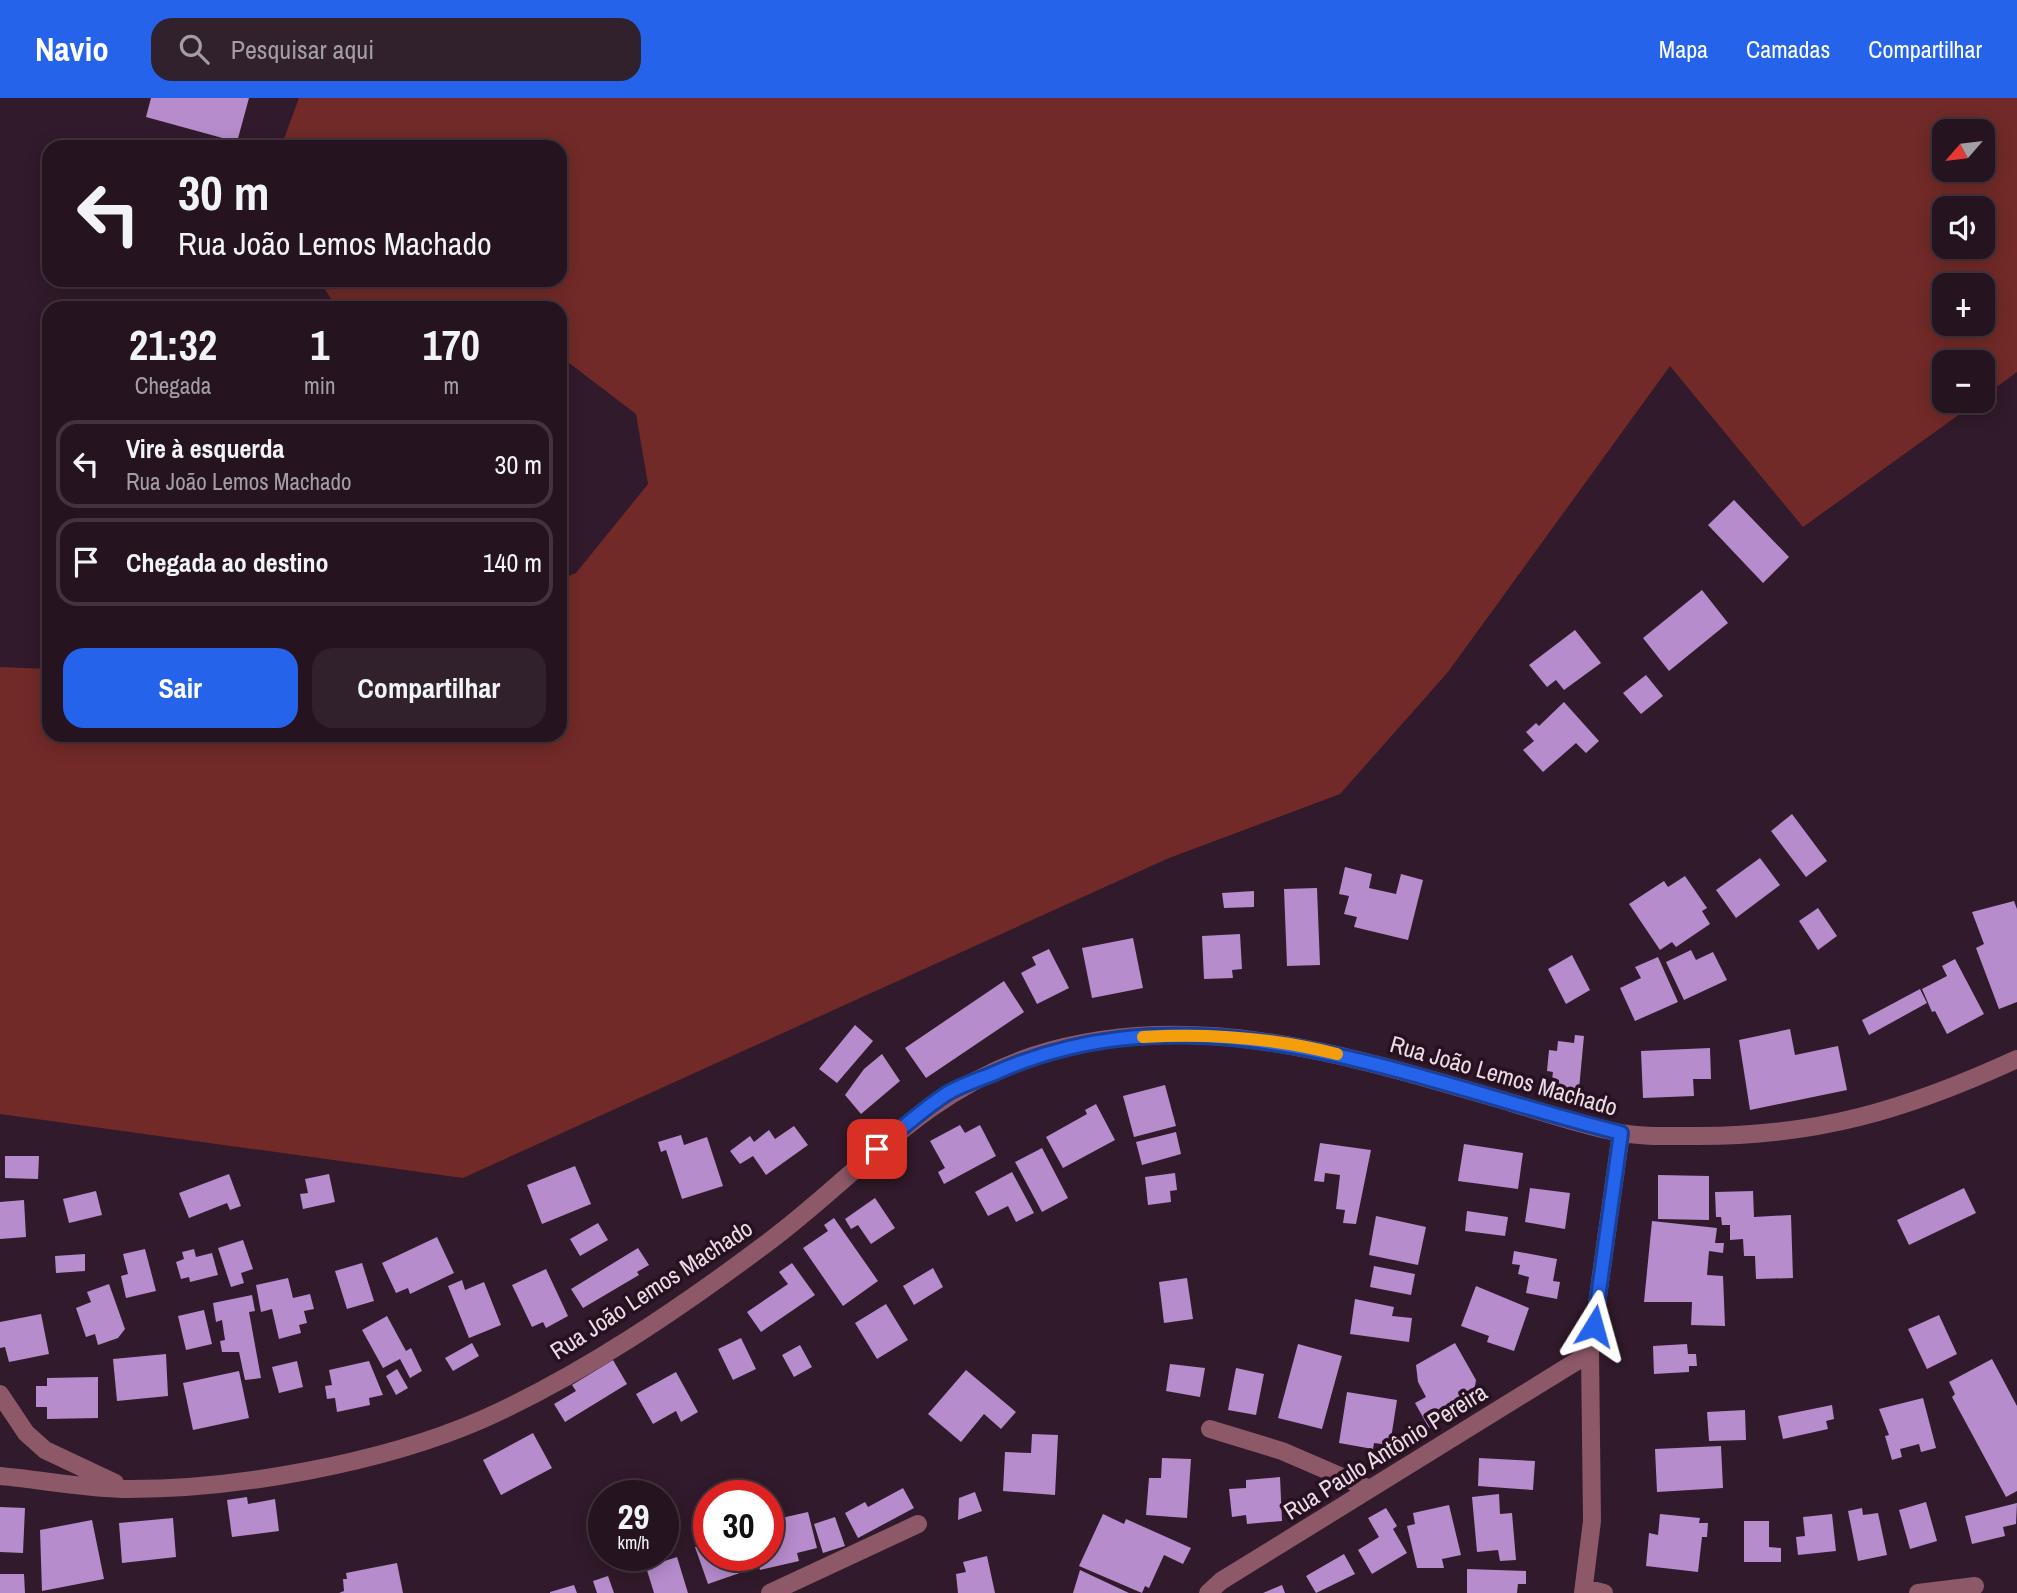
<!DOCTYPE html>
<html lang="pt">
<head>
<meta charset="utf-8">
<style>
	:root { --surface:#251420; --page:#31212d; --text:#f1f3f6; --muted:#a39ea5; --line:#42333e; --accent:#2563eb }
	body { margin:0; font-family:"Archivo Narrow",sans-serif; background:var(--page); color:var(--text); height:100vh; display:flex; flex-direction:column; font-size:26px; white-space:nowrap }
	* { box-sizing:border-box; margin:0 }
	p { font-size:23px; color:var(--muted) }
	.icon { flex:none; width:38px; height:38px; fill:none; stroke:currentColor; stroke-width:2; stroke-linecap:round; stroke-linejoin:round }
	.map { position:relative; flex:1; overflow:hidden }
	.sheet { position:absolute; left:42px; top:203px; width:525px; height:441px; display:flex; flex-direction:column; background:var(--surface); border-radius:21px; box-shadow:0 4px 18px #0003,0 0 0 2px var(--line) }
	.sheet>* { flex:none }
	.hud { position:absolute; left:42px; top:42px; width:525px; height:147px; border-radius:21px; box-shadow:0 4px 18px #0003,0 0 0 2px var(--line); background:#251420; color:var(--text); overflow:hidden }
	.needle { width:46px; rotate:242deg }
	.tools { position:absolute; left:1932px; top:21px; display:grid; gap:14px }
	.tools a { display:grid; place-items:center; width:63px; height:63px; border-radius:14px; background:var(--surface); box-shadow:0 4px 18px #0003,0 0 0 2px var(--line); font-size:35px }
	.speed { position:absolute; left:588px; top:1382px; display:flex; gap:14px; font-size:35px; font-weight:700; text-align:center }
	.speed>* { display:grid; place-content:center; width:91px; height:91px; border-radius:50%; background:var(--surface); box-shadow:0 4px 18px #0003,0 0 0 2px var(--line); line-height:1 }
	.speed small { font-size:18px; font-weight:400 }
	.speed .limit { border:10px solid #d22; background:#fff; color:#111 }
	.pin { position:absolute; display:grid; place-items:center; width:60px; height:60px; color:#fff; margin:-30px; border-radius:14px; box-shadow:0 4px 10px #0006 }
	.me { position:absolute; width:77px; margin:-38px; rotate:8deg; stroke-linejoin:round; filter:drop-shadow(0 0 5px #0008) }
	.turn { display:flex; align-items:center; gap:24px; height:147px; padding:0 21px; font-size:32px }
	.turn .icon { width:91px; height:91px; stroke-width:2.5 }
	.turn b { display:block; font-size:49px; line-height:60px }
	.eta { display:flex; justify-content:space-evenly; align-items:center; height:119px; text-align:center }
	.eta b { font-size:42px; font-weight:700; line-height:49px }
	.cta { display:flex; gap:14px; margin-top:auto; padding:14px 21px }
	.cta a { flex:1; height:80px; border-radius:21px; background:var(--accent); color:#fff; font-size:28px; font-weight:700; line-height:80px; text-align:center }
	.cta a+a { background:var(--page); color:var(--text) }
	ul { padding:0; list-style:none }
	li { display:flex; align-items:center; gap:21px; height:88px; margin:0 14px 10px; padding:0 7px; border:4px solid var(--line); border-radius:21px }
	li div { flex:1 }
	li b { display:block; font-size:26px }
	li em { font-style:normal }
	header { display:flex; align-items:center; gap:42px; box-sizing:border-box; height:98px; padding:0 35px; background:var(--accent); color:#fff }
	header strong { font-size:33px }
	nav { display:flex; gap:38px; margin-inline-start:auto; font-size:24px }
	.search { width:490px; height:63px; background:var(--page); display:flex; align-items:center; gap:18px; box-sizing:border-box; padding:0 24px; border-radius:21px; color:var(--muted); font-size:26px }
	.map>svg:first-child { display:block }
	.green { fill:#712a27; fill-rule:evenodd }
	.building { fill:#b68ccc }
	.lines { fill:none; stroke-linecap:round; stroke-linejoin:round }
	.minor { stroke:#8d5868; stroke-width:18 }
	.route-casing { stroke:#184099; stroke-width:18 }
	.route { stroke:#2563eb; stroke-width:12 }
	.slow { stroke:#f59e0b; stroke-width:12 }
	.labels { text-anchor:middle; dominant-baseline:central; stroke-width:7; stroke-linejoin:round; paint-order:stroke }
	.street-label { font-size:24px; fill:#ebdbe6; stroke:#271121 }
</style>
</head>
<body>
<header>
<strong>Navio</strong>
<div class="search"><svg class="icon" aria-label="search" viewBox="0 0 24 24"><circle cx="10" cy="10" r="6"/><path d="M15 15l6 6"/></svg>Pesquisar aqui</div>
<nav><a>Mapa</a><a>Camadas</a><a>Compartilhar</a></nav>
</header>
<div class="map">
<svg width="2017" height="1495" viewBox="0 0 2017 1495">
	<rect width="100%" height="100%" fill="#311a2b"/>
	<!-- green -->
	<path class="green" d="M 299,0 L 2017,0 L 2017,274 L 1983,299 L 1983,264 L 1944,264 L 1944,303 L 1978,303 L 1803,429 L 1670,268 L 1448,574 L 1340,696 L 1169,760 L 463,1080 L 0,1016 L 0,569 L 49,571 L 49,637 L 560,637 L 560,481 L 576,475 L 648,386 L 636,316 L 560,258 L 560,210 L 337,210 L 319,182 L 560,182 L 560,49 L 281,49 ZM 1944,33 L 1983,33 L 1983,72 L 1944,72 ZM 1944,110 L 1983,110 L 1983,149 L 1944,149 ZM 1944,187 L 1983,187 L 1983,226 L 1944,226 Z"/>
	<!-- building -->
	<path class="building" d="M 151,0 L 249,0 L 237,44 L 146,19 Z
		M 1734,402 L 1789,459 L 1763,485 L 1708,427 Z
		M 1702,492 L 1728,525 L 1669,573 L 1643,540 Z
		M 1575,532 L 1601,565 L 1564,592 L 1556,582 L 1547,589 L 1529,567 Z
		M 1646,577 L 1663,598 L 1641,616 L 1623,595 Z
		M 1564,604 L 1599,643 L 1586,655 L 1576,645 L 1543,674 L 1523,652 L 1534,643 L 1526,634 L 1536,625 L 1539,628 Z
		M 1792,716 L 1827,763 L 1806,779 L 1771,733 Z
		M 1760,760 L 1780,787 L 1736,820 L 1716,792 Z
		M 1345,769 L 1372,776 L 1369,790 L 1396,796 L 1401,776 L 1423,782 L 1408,842 L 1354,829 L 1357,819 L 1344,816 L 1349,798 L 1339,796 Z
		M 1685,778 L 1707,810 L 1702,813 L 1710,826 L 1676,849 L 1672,844 L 1660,852 L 1629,806 L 1664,783 L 1668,789 Z
		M 1317,790 L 1320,867 L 1287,868 L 1284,791 Z
		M 1254,793 L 1254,809 L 1224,810 L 1222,795 Z
		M 2014,803 L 2017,811 L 2017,904 L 1999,911 L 1976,850 L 1984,846 L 1972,814 Z
		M 1818,810 L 1837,838 L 1818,852 L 1799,823 Z
		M 1240,836 L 1242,871 L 1232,872 L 1233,880 L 1204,881 L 1202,838 Z
		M 1133,840 L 1143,890 L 1092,900 L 1082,850 Z
		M 1049,851 L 1069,890 L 1037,906 L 1021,875 L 1036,867 L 1032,859 Z
		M 1691,852 L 1696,862 L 1713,854 L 1727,882 L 1684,902 L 1666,864 Z
		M 1572,857 L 1590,892 L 1566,906 L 1548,871 Z
		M 1658,859 L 1678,904 L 1635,923 L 1620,890 L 1641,880 L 1635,869 Z
		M 1955,861 L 1984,916 L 1947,936 L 1935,913 L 1932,914 L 1922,891 L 1947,878 L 1942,868 Z
		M 1004,883 L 1024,914 L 926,980 L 905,950 Z
		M 1920,891 L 1927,905 L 1869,937 L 1862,922 Z
		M 855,927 L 873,943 L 837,985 L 819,971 Z
		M 1790,931 L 1795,957 L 1838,948 L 1847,992 L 1750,1012 L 1739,942 Z
		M 1575,937 L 1584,938 L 1579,991 L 1551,989 L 1553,974 L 1547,973 L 1549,952 L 1557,953 L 1558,943 L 1574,945 Z
		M 1710,950 L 1711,981 L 1693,981 L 1694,998 L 1643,1000 L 1641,953 Z
		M 882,956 L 900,983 L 861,1016 L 845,997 L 864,971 Z
		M 1165,987 L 1176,1028 L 1134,1039 L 1123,998 Z
		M 1096,1006 L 1115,1042 L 1063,1070 L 1046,1039 L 1087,1016 L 1085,1012 Z
		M 960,1027 L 965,1035 L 980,1027 L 996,1058 L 944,1086 L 938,1074 L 945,1070 L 930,1043 Z
		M 794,1028 L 808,1047 L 766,1077 L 753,1058 L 740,1066 L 730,1053 L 750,1038 L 754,1044 L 769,1032 L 775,1041 Z
		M 1176,1034 L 1181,1056 L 1142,1067 L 1136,1044 Z
		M 681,1037 L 684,1047 L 707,1039 L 723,1088 L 682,1101 L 666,1052 L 661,1054 L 658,1044 Z
		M 1320,1045 L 1371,1052 L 1356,1126 L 1343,1125 L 1345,1112 L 1336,1111 L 1340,1077 L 1325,1075 L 1324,1084 L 1314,1083 Z
		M 1464,1046 L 1523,1055 L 1518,1091 L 1458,1083 Z
		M 1042,1050 L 1068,1100 L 1042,1114 L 1015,1064 Z
		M 5,1058 L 39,1058 L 38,1081 L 5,1080 Z
		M 575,1068 L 591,1106 L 542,1126 L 527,1087 Z
		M 1012,1074 L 1034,1115 L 1016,1124 L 1008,1108 L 988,1118 L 975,1094 Z
		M 1175,1075 L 1177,1092 L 1170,1093 L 1171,1104 L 1148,1107 L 1145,1079 Z
		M 229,1076 L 241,1108 L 230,1112 L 227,1105 L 189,1120 L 179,1095 Z
		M 329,1076 L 335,1104 L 303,1111 L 300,1096 L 308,1095 L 305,1081 Z
		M 1658,1077 L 1709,1078 L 1709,1122 L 1658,1121 Z
		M 1530,1090 L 1570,1095 L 1565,1131 L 1525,1124 Z
		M 1964,1090 L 1976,1115 L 1909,1147 L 1897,1122 Z
		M 96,1093 L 102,1117 L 69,1125 L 63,1101 Z
		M 1753,1093 L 1754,1119 L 1791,1117 L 1793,1180 L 1756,1181 L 1755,1158 L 1744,1158 L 1743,1141 L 1730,1142 L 1730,1127 L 1722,1127 L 1721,1119 L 1716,1119 L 1715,1094 Z
		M 875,1100 L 895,1130 L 871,1146 L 858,1127 L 851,1131 L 845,1121 Z
		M 24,1102 L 26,1139 L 0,1141 L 0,1104 Z
		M 1467,1113 L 1508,1119 L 1505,1138 L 1465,1133 Z
		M 1376,1118 L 1426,1129 L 1418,1167 L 1369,1157 Z
		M 834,1120 L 878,1183 L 843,1208 L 803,1150 L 828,1133 L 824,1127 Z
		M 1652,1123 L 1717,1130 L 1715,1145 L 1724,1145 L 1723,1155 L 1709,1153 L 1707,1177 L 1723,1178 L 1725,1228 L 1691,1227 L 1692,1204 L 1644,1204 Z
		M 598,1125 L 608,1142 L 580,1158 L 570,1141 Z
		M 437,1139 L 454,1175 L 410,1196 L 408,1190 L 396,1195 L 382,1165 Z
		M 243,1142 L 253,1171 L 241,1175 L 244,1185 L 231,1189 L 218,1150 Z
		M 638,1150 L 649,1167 L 637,1174 L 639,1177 L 583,1210 L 571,1191 Z
		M 145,1151 L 156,1193 L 126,1200 L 121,1178 L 128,1176 L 123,1156 Z
		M 194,1151 L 196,1159 L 212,1155 L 218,1177 L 190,1184 L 189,1179 L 181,1181 L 176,1164 L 184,1161 L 182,1154 Z
		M 1514,1153 L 1557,1161 L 1553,1183 L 1560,1184 L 1557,1201 L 1526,1195 L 1529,1179 L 1518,1176 L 1520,1167 L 1512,1166 Z
		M 85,1156 L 85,1173 L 56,1175 L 55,1158 Z
		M 362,1165 L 374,1203 L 347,1211 L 335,1173 Z
		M 792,1165 L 815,1197 L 761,1234 L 747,1214 L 788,1186 L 779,1174 Z
		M 1374,1168 L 1415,1176 L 1411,1197 L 1370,1189 Z
		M 933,1170 L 943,1189 L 914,1207 L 903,1188 Z
		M 546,1171 L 568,1218 L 546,1230 L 543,1224 L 532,1229 L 512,1187 Z
		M 288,1180 L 293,1200 L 310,1196 L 314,1211 L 304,1213 L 307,1225 L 299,1227 L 301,1235 L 279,1241 L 272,1211 L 261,1214 L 256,1187 Z
		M 1187,1180 L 1193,1221 L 1164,1225 L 1159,1184 Z
		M 462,1182 L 465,1192 L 484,1184 L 501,1227 L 469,1240 L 448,1188 Z
		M 109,1186 L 125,1231 L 118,1240 L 98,1247 L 95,1236 L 86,1239 L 76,1210 L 91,1204 L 87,1194 Z
		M 1476,1188 L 1529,1210 L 1514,1253 L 1487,1244 L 1489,1238 L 1461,1228 Z
		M 252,1197 L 255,1213 L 249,1214 L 261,1280 L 245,1282 L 239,1254 L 222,1254 L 220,1243 L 225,1242 L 222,1222 L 216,1224 L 213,1205 Z
		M 1355,1201 L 1394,1209 L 1392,1218 L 1412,1220 L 1409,1244 L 1350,1236 Z
		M 886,1206 L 908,1242 L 877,1261 L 855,1225 Z
		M 204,1212 L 212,1246 L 186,1252 L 178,1218 Z
		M 41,1216 L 49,1256 L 9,1264 L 5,1249 L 0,1250 L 0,1224 Z
		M 1939,1217 L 1957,1256 L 1927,1271 L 1908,1231 Z
		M 387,1218 L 406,1253 L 411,1250 L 422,1273 L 410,1280 L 400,1261 L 383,1270 L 362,1232 Z
		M 741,1240 L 756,1271 L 733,1282 L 718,1251 Z
		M 472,1245 L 479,1258 L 453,1273 L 445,1260 Z
		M 1455,1245 L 1476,1282 L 1473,1301 L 1465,1307 L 1457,1304 L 1445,1311 L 1448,1317 L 1429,1330 L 1415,1305 L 1426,1299 L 1418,1284 L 1416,1267 Z
		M 1298,1246 L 1342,1258 L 1322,1331 L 1278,1320 Z
		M 1687,1246 L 1688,1256 L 1696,1256 L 1697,1268 L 1689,1268 L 1689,1274 L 1654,1276 L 1653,1248 Z
		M 800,1247 L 812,1269 L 794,1279 L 782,1257 Z
		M 166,1256 L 168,1298 L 117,1303 L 113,1261 Z
		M 1992,1261 L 2017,1308 L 2017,1393 L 2006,1399 L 1952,1299 L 1955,1296 L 1949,1284 Z
		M 613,1262 L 627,1286 L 565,1324 L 554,1306 L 576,1293 L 572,1287 Z
		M 297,1263 L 303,1289 L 279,1295 L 272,1269 Z
		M 369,1263 L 383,1297 L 369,1300 L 370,1307 L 337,1314 L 335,1300 L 327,1301 L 325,1288 L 332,1287 L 329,1272 Z
		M 1170,1266 L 1205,1270 L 1200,1299 L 1166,1293 Z
		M 1236,1270 L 1264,1276 L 1256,1317 L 1228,1312 Z
		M 397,1271 L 408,1290 L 396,1297 L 386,1278 Z
		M 966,1272 L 1016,1314 L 1001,1331 L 984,1316 L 961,1344 L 928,1316 Z
		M 239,1273 L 249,1320 L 193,1332 L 183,1285 Z
		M 676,1274 L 698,1314 L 681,1324 L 676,1313 L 653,1326 L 636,1296 Z
		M 98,1279 L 98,1320 L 47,1321 L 47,1309 L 36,1309 L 36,1288 L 47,1288 L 47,1280 Z
		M 1347,1294 L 1397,1302 L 1390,1347 L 1374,1345 L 1373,1351 L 1339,1345 Z
		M 1923,1300 L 1936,1350 L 1921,1354 L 1919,1346 L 1900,1351 L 1902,1359 L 1892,1362 L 1885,1338 L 1889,1337 L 1879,1311 Z
		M 1832,1307 L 1834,1321 L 1826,1323 L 1828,1331 L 1783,1341 L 1778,1318 Z
		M 1745,1312 L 1746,1342 L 1709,1343 L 1707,1314 Z
		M 533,1335 L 552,1370 L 501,1397 L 483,1362 Z
		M 1032,1336 L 1058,1337 L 1055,1397 L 1003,1393 L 1005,1354 L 1031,1355 Z
		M 1721,1348 L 1723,1390 L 1657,1394 L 1655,1351 Z
		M 1162,1360 L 1191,1361 L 1187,1420 L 1146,1417 L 1149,1380 L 1161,1380 Z
		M 1479,1360 L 1535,1363 L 1533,1392 L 1478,1388 Z
		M 1280,1379 L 1282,1423 L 1247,1426 L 1246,1417 L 1232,1419 L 1229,1391 L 1246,1390 L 1246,1382 Z
		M 903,1390 L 914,1410 L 858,1440 L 845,1415 L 865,1404 L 868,1409 Z
		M 975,1394 L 982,1413 L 958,1422 L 959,1400 Z
		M 1499,1396 L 1500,1416 L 1512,1415 L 1516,1462 L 1500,1463 L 1498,1452 L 1477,1454 L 1472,1399 Z
		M 247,1399 L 248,1406 L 275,1401 L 279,1433 L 232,1439 L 227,1402 Z
		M 1926,1404 L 1937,1443 L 1910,1451 L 1899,1412 Z
		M 2017,1405 L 2016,1426 L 2003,1429 L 2005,1438 L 1972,1446 L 1965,1418 Z
		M 1449,1407 L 1461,1457 L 1442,1461 L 1444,1470 L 1417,1470 L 1407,1428 L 1415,1426 L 1413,1415 Z
		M 0,1409 L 25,1410 L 23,1455 L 0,1454 Z
		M 1386,1410 L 1397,1428 L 1393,1431 L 1407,1455 L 1372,1476 L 1358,1452 L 1379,1439 L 1368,1420 Z
		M 1862,1410 L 1863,1417 L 1878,1415 L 1887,1457 L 1858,1463 L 1848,1413 Z
		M 808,1414 L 817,1450 L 797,1455 L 799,1463 L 760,1472 L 756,1458 L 768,1458 L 768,1423 Z
		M 1103,1416 L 1124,1426 L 1126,1421 L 1191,1450 L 1183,1466 L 1164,1457 L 1149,1490 L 1145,1488 L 1142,1495 L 1079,1468 Z
		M 1660,1416 L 1700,1420 L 1699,1425 L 1708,1425 L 1707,1439 L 1702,1439 L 1698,1474 L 1646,1468 L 1649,1435 L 1658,1437 Z
		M 1832,1416 L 1836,1453 L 1798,1457 L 1796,1439 L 1805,1438 L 1803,1419 Z
		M 835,1419 L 845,1448 L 823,1455 L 814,1426 Z
		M 173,1420 L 176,1459 L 122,1465 L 119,1425 Z
		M 92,1422 L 104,1481 L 42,1493 L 40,1432 Z
		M 1744,1423 L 1769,1423 L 1769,1449 L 1781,1450 L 1781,1464 L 1744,1464 Z
		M 709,1444 L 709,1458 L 750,1458 L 754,1470 L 708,1486 L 695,1449 Z
		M 1344,1456 L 1355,1476 L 1316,1495 L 1306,1478 Z
		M 987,1458 L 995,1495 L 958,1495 L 956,1476 L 966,1474 L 963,1464 Z
		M 677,1459 L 688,1495 L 654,1495 L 646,1469 Z
		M 397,1465 L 403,1495 L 339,1495 L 344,1493 L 343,1481 L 347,1481 L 346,1475 Z
		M 1467,1471 L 1526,1473 L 1526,1486 L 1518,1486 L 1517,1495 L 1467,1495 Z
		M 1080,1472 L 1129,1495 L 1073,1495 Z
		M 0,1476 L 24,1476 L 25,1495 L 0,1495 Z
		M 608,1478 L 614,1495 L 597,1495 L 593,1483 Z
		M 574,1487 L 577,1495 L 550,1495 L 550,1494 Z
		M 1282,1487 L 1285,1495 L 1263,1495 Z"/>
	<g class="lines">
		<!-- minor -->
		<path class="minor" d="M 0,1296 L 26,1335 L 45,1352 L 115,1385
			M 1210,1331 L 1282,1353 L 1370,1391
			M 0,1378 C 43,1382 87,1391 130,1391 C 238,1391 382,1365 481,1322 C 582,1277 679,1211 767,1145 C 857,1078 921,995 1032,958 C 1193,906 1357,960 1512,1005 C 1546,1015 1581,1027 1616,1034 C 1641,1039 1667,1038 1692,1038 C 1816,1039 1906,1012 2017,961
			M 1584,1490 L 1604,1495
			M 770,1495 L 918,1426
			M 1208,1495 L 1221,1483 L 1590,1255
			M 1583,1495 L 1592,1423 L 1590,1255 L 1621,1035
			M 1918,1495 L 1975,1488"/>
	</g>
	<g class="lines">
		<!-- route casing -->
		<g class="route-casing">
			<path id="route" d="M 877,1051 C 900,1032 923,1011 948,995 C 963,986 981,981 997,974 C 1203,883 1418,985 1621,1035 L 1594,1228"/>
		</g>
		<!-- route -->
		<use href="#route" class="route"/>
		<!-- slow -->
		<path class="slow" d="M 1143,939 C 1208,935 1274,940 1337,956"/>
	</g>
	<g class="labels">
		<!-- street labels -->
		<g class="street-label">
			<text transform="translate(1504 977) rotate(16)">Rua João Lemos Machado</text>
			<text transform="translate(651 1191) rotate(-33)">Rua João Lemos Machado</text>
			<text transform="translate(1385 1353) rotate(-32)">Rua Paulo Antônio Pereira</text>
		</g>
	</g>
</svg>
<div class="tools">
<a><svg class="needle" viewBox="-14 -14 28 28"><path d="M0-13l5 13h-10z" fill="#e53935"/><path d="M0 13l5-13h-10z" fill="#a39ea5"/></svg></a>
<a><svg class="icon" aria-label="sound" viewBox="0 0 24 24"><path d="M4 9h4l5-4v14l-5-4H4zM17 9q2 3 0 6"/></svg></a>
<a>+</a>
<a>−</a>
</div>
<div class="speed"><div>29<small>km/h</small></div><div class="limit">30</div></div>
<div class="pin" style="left:877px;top:1051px;background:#d93025"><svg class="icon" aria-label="arrive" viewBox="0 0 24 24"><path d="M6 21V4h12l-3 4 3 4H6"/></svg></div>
<svg class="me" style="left:1594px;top:1228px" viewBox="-20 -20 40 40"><path d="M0-17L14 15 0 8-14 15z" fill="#2563eb" stroke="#fff" stroke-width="4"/></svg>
<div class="hud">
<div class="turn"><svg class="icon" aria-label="left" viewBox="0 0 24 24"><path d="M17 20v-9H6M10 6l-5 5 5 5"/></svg><div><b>30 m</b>Rua João Lemos Machado</div></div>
</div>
<section class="sheet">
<div class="eta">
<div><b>21:32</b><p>Chegada</p></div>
<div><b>1</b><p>min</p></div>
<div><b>170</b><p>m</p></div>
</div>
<ul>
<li><svg class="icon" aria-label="left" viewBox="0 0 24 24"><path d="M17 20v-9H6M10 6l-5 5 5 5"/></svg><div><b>Vire à esquerda</b><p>Rua João Lemos Machado</p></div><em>30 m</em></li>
<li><svg class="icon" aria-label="arrive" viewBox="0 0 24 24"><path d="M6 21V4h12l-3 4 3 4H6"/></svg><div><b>Chegada ao destino</b></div><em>140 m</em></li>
</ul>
<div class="cta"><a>Sair</a><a>Compartilhar</a></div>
</section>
</div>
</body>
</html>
